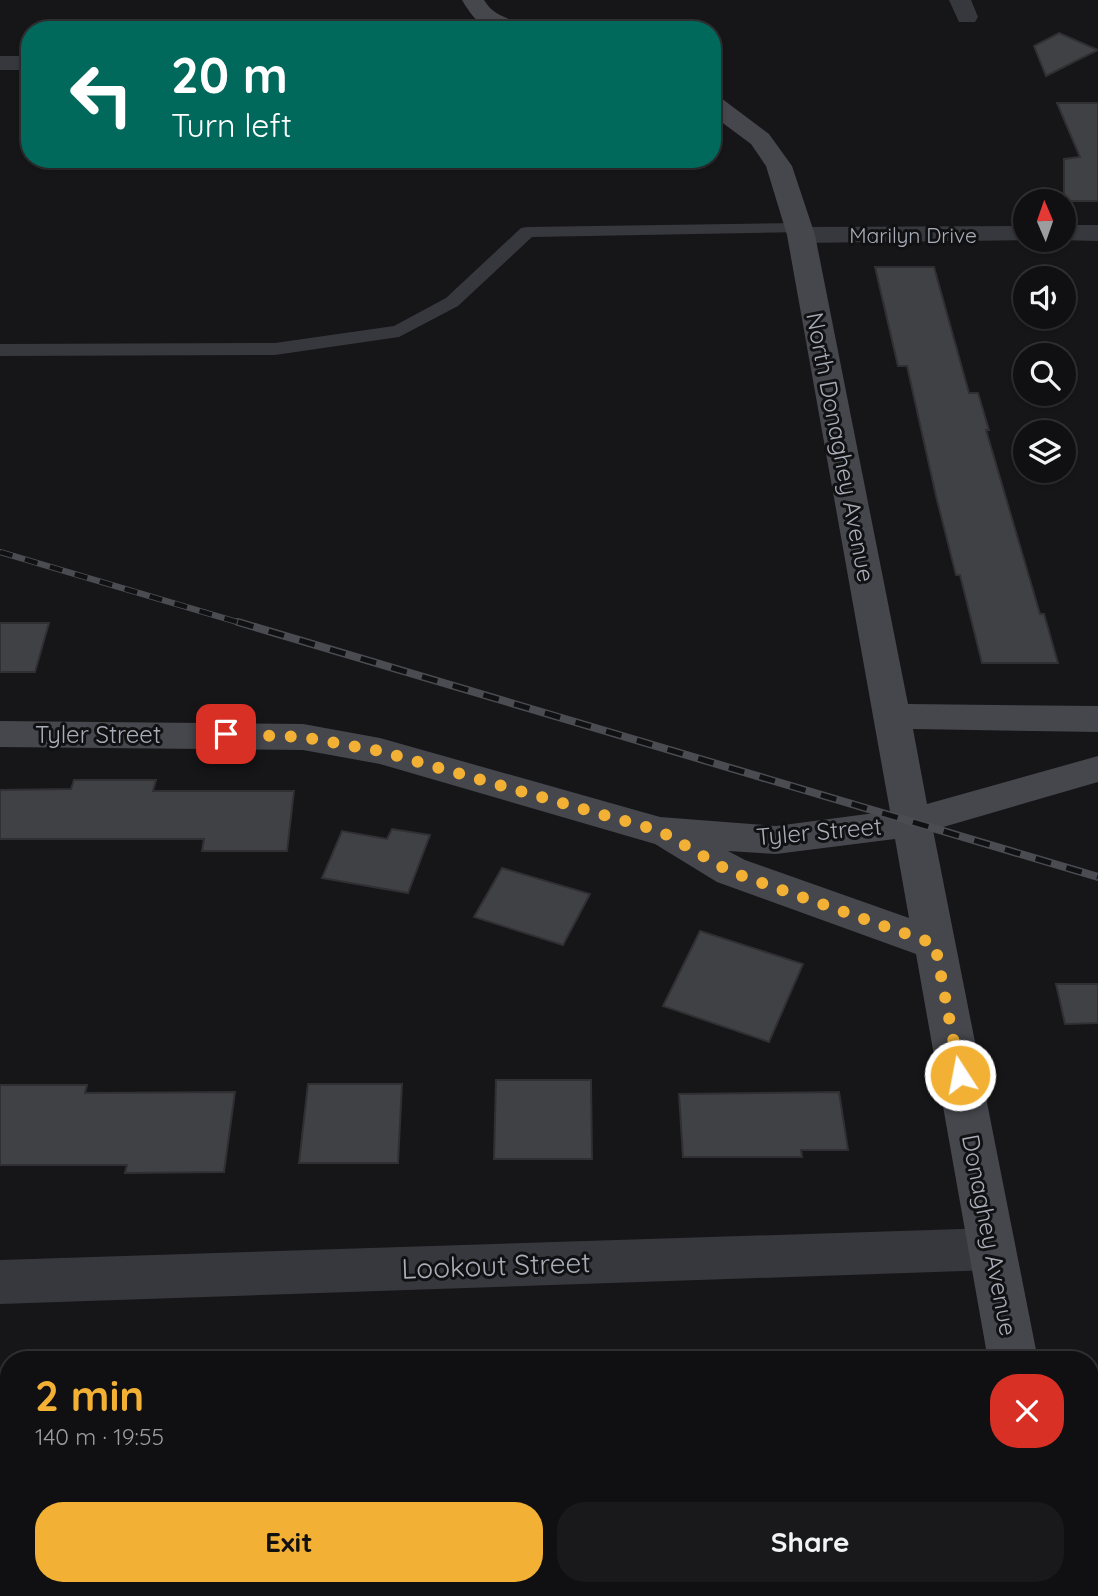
<!DOCTYPE html>
<html lang="en">
<head>
<meta charset="utf-8">
<style>
	:root { --surface:#101012; --page:#19191b; --text:#f1f3f6; --muted:#9c9d9f; --line:#303032; --accent:#f2b134 }
	body { margin:0; font-family:Quicksand,sans-serif; background:var(--page); color:var(--text); height:100vh; display:flex; flex-direction:column; font-size:26px; white-space:nowrap }
	* { box-sizing:border-box; margin:0 }
	p { font-size:23px; color:var(--muted) }
	.icon { flex:none; width:38px; height:38px; fill:none; stroke:currentColor; stroke-width:2; stroke-linecap:round; stroke-linejoin:round }
	.map { position:relative; flex:1; overflow:hidden }
	.panel { position:absolute; left:0px; top:1351px; width:1099px; height:245px; display:flex; flex-direction:column; background:var(--surface); border-radius:28px 28px 0 0; box-shadow:0 2px 5px #0004,0 0 0 2px var(--line) }
	.panel>* { flex:none }
	.guide { position:absolute; left:21px; top:21px; width:700px; height:147px; border-radius:28px; box-shadow:0 2px 5px #0004,0 0 0 2px var(--line); background:#00695c; color:#fff; overflow:hidden }
	.needle { width:46px; rotate:358deg }
	.controls { position:absolute; left:1013px; top:189px; display:grid; gap:14px }
	.controls a { display:grid; place-items:center; width:63px; height:63px; border-radius:50%; background:var(--surface); box-shadow:0 2px 5px #0004,0 0 0 2px var(--line); font-size:35px }
	.pin { position:absolute; display:grid; place-items:center; width:60px; height:60px; color:#fff; margin:-30px; border-radius:14px; box-shadow:0 4px 10px #0006 }
	.me { position:absolute; width:77px; margin:-38px; rotate:349deg; stroke-linejoin:round; filter:drop-shadow(0 0 5px #0008) }
	.turn { display:flex; align-items:center; gap:24px; height:147px; padding:0 35px; font-size:32px }
	.turn .icon { width:91px; height:91px; stroke-width:2.5 }
	.turn b { display:block; font-size:49px; line-height:60px }
	.round { display:grid; place-items:center; flex:none; width:74px; height:74px; border-radius:28px; background:var(--page) }
	.summary { display:flex; align-items:center; justify-content:space-between; height:119px; padding:0 35px }
	h1 { font-size:42px; font-weight:800; line-height:52px; color:var(--accent) }
	.cta { display:flex; gap:14px; margin-top:auto; padding:14px 35px }
	.cta a { flex:1; height:80px; border-radius:28px; background:var(--accent); color:#111; font-size:28px; font-weight:800; line-height:80px; text-align:center }
	.cta a+a { background:var(--page); color:var(--text) }
	.map>svg:first-child { display:block }
	.building { fill:#404145; stroke:#303034; stroke-width:2 }
	.lines { fill:none; stroke-linecap:round; stroke-linejoin:round }
	.lane { fill:#37383d; fill-rule:evenodd }
	.street { fill:#37383d; fill-rule:evenodd }
	.secondary { fill:#45474d; fill-rule:evenodd }
	.rail-far1-casing { stroke:#4a4c52; stroke-width:6 }
	.rail-casing { stroke:#4a4c52; stroke-width:8 }
	.rail-far1 { stroke:#111113; stroke-width:4.5; stroke-dasharray:13; stroke-linecap:butt }
	.rail { stroke:#111113; stroke-width:5; stroke-dasharray:16; stroke-linecap:butt }
	.route { stroke:#f2b134; stroke-width:12; stroke-dasharray:0 21.6 }
	.labels { text-anchor:middle; dominant-baseline:central; stroke-width:6; stroke-linejoin:round; paint-order:stroke }
	.far-street-label { font-size:21px; fill:#a8adb8; stroke:#111113 }
	.street-label { font-size:24px; fill:#a8adb8; stroke:#111113 }
	.near-street-label { font-size:28px; fill:#a8adb8; stroke:#111113 }
</style>
</head>
<body>
<div class="map">
<svg width="1098" height="1596" viewBox="0 0 1098 1596">
	<rect width="100%" height="100%" fill="#161618"/>
	<!-- building -->
	<path class="building" d="M 1059,33 L 1098,50 L 1046,76 L 1034,46 Z
		M 1057,103 L 1098,103 L 1098,201 L 1064,201 L 1064,159 L 1080,157 Z
		M 875,267 L 934,267 L 969,393 L 978,393 L 989,430 L 986,430 L 1040,614 L 1044,614 L 1058,663 L 982,663 L 960,575 L 956,575 L 936,496 L 907,366 L 898,366 Z
		M 0,623 L 49,623 L 35,672 L 0,672 Z
		M 74,780 L 156,780 L 153,791 L 294,791 L 287,851 L 202,851 L 204,839 L 0,839 L 0,790 L 71,789 Z
		M 392,829 L 430,835 L 408,893 L 322,878 L 342,831 L 387,839 Z
		M 502,868 L 590,894 L 563,945 L 474,917 Z
		M 700,931 L 803,964 L 769,1042 L 663,1006 Z
		M 1056,984 L 1098,984 L 1098,1023 L 1065,1024 Z
		M 496,1080 L 591,1080 L 592,1159 L 494,1159 Z
		M 308,1084 L 402,1084 L 398,1163 L 299,1163 Z
		M 0,1085 L 87,1085 L 85,1093 L 235,1092 L 224,1172 L 125,1173 L 127,1165 L 0,1165 Z
		M 839,1092 L 848,1150 L 801,1150 L 802,1157 L 683,1157 L 679,1094 Z"/>
	<g class="lines">
		<!-- lane -->
		<path class="lane" d="M 799,223 L 805,224 L 808,228 L 805,232 L 532,237 L 458,306 L 399,337 L 275,355 L 0,356 L 0,344 L 275,343 L 394,326 L 446,298 L 521,228 L 527,227 Z"/>
		<!-- street -->
		<path class="street" d="M 949,0 L 971,0 L 978,17 L 975,22 L 959,22 Z
			M 0,56 L 30,56 L 30,70 L 0,70 Z
			M 1064,225 L 1098,225 L 1098,241 L 1058,240 L 1064,240 Z
			M 1026,226 L 1026,240 L 1036,240 L 801,243 L 791,241 L 787,235 L 791,229 L 801,227 Z
			M 992,1228 L 1009,1234 L 1016,1249 L 1009,1264 L 992,1270 L 0,1304 L 0,1260 Z"/>
		<!-- secondary -->
		<path class="secondary" d="M 462,0 L 484,0 C 496,20 512,15 524,30 C 490,30 480,31 462,0 Z
			M 712,96 L 721,98 L 769,134 L 792,166 L 815,235 L 908,704 L 1098,706 L 1098,732 L 913,729 L 927,804 L 1098,756 L 1098,782 L 933,830 L 1038,1360 L 988,1360 L 916,954 L 717,882 L 655,844 L 380,764 L 303,750 L 0,747 L 0,721 L 303,724 L 380,738 L 660,817 L 776,826 L 890,811 L 787,235 L 766,166 L 751,144 L 712,115 ZM 895,839 L 909,918 L 745,860 L 728,851 L 776,854 Z
			M 1030,1587 L 1084,1587 L 1086,1596 L 1032,1596 Z"/>
		<!-- rail-far1 casing -->
		<g class="rail-far1-casing">
			<path id="rail-far1" d="M 0,552 L 244,624"/>
		</g>
		<!-- rail casing -->
		<g class="rail-casing">
			<path id="rail" d="M 238,622 L 1098,877"/>
		</g>
		<!-- rail-far1 -->
		<use href="#rail-far1" class="rail-far1"/>
		<!-- rail -->
		<use href="#rail" class="rail"/>
	</g>
	<g class="lines">
		<!-- route -->
		<path class="route" d="M 226,734 L 303,737 L 380,751 L 660,831 L 731,872 L 935,944 L 960,1075"/>
	</g>
	<g class="labels">
		<!-- far-street labels -->
		<g class="far-street-label">
			<text x="913" y="235">Marilyn Drive</text>
		</g>
		<!-- street labels -->
		<g class="street-label">
			<text transform="translate(841 447) rotate(79)">North Donaghey Avenue</text>
			<text x="98" y="734">Tyler Street</text>
			<text transform="translate(819 831) rotate(-5)">Tyler Street</text>
			<text transform="translate(990 1235) rotate(79)">Donaghey Avenue</text>
		</g>
		<!-- near-street labels -->
		<g class="near-street-label">
			<text transform="translate(496 1265) rotate(-2)">Lookout Street</text>
		</g>
	</g>
</svg>
<div class="controls">
<a><svg class="needle" viewBox="-14 -14 28 28"><path d="M0-13l5 13h-10z" fill="#e53935"/><path d="M0 13l5-13h-10z" fill="#9c9d9f"/></svg></a>
<a><svg class="icon" aria-label="sound" viewBox="0 0 24 24"><path d="M4 9h4l5-4v14l-5-4H4zM17 9q2 3 0 6"/></svg></a>
<a><svg class="icon" aria-label="search" viewBox="0 0 24 24"><circle cx="10" cy="10" r="6"/><path d="M15 15l6 6"/></svg></a>
<a><svg class="icon" aria-label="layers" viewBox="0 0 24 24"><path d="M12 4l9 5-9 5-9-5zM3 14l9 5 9-5"/></svg></a>
</div>
<div class="pin" style="left:226px;top:734px;background:#d93025"><svg class="icon" aria-label="arrive" viewBox="0 0 24 24"><path d="M6 21V4h12l-3 4 3 4H6"/></svg></div>
<svg class="me" style="left:960px;top:1075px" viewBox="-20 -20 40 40"><circle r="17" fill="#f2b134" stroke="#fff" stroke-width="3"/><path d="M0-11L8 9 0 5-8 9z" fill="#fff"/></svg>
<div class="guide">
<div class="turn"><svg class="icon" aria-label="left" viewBox="0 0 24 24"><path d="M17 20v-9H6M10 6l-5 5 5 5"/></svg><div><b>20 m</b>Turn left</div></div>
</div>
<section class="panel">
<div class="summary"><div><h1>2 min</h1><p>140 m · 19:55</p></div><a class="round" style="background:#d93025;color:#fff"><svg class="icon" aria-label="close" viewBox="0 0 24 24"><path d="M6 6l12 12M18 6L6 18"/></svg></a></div>
<div class="cta"><a>Exit</a><a>Share</a></div>
</section>
</div>
</body>
</html>
